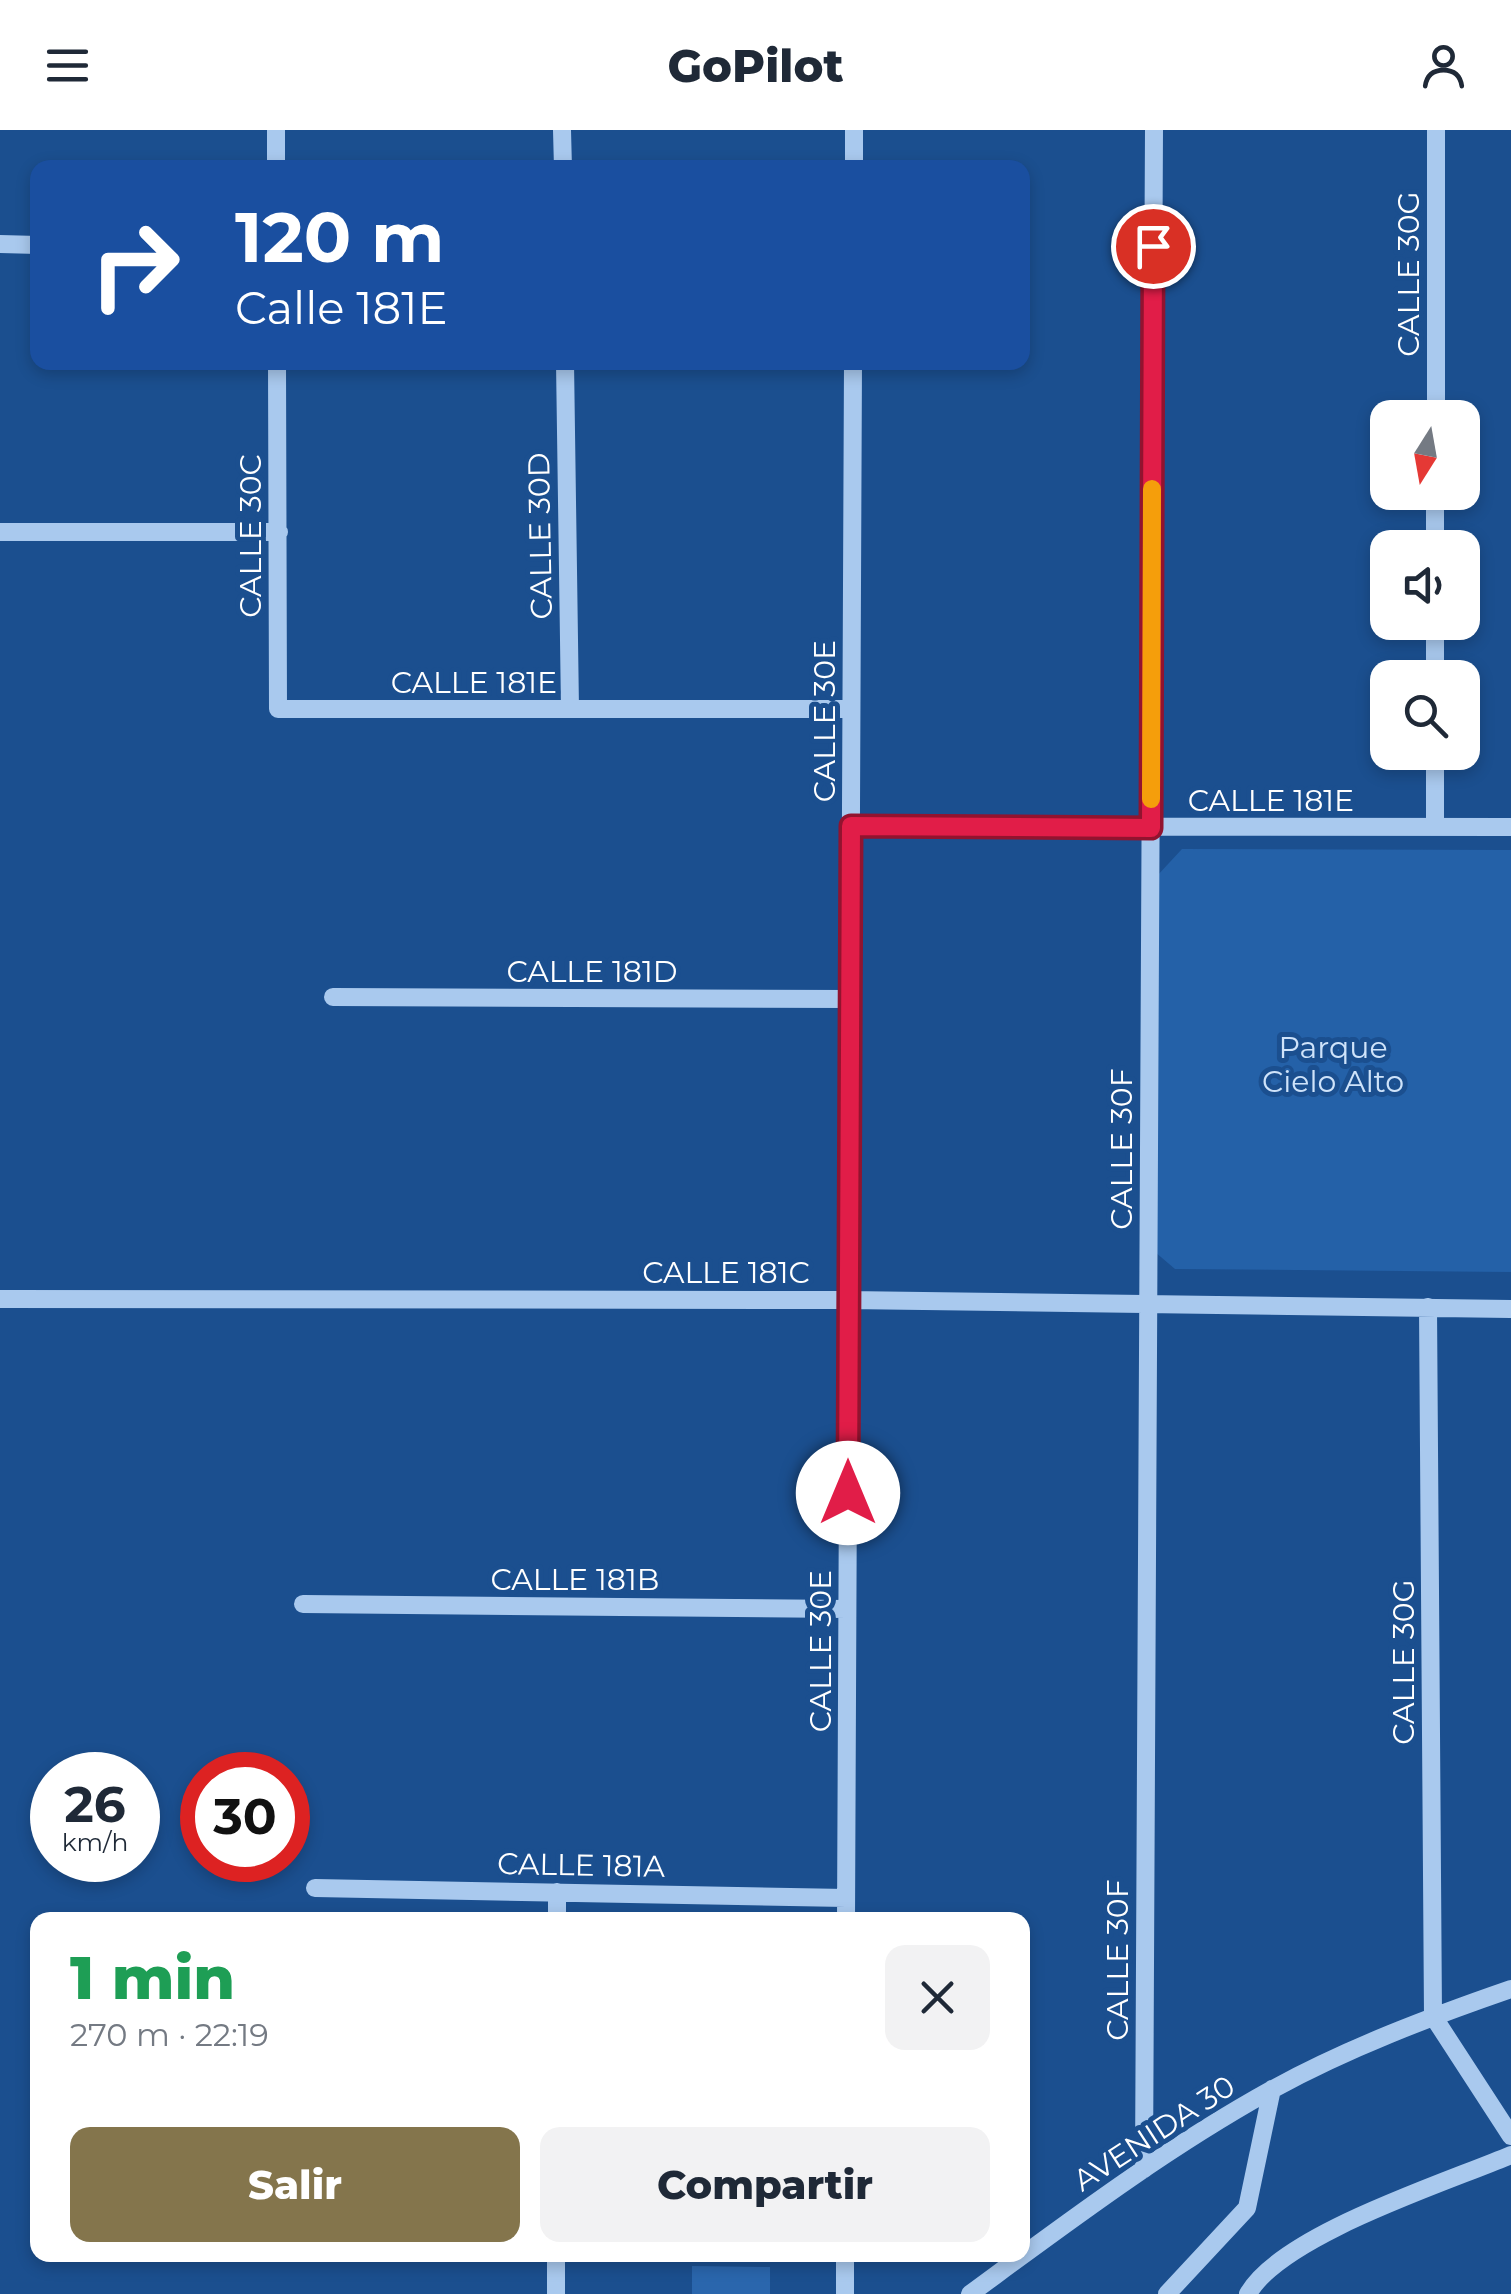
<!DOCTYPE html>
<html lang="es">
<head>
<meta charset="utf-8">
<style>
	:root { --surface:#fff; --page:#f2f2f3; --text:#1f2937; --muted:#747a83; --accent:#84754c }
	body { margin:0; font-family:Montserrat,sans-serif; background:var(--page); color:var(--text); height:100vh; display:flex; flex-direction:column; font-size:38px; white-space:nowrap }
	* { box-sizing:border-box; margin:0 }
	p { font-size:32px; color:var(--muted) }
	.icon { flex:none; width:55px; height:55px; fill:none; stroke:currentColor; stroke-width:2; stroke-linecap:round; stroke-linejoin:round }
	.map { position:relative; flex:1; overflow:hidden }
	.side { position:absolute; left:30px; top:1782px; width:1000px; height:350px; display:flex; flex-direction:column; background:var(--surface); border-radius:20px; box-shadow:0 5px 15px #0003 }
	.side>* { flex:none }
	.banner { position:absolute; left:30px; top:30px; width:1000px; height:210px; border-radius:20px; box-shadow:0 5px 15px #0003; background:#1a4fa0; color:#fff; overflow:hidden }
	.needle { width:65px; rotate:191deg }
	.fabs { position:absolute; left:1370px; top:270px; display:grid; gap:20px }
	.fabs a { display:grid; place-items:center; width:110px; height:110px; border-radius:20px; background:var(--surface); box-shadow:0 5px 15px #0003; font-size:50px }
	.speed { position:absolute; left:30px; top:1622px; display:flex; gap:20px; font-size:50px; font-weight:700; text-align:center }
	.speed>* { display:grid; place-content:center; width:130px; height:130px; border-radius:50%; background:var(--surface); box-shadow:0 5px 15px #0003; line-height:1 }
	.speed small { font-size:25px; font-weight:400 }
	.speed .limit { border:15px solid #d22; background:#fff; color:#111 }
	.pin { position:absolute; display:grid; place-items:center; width:85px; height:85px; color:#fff; margin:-42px; border:5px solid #fff; border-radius:50%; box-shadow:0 2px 10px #0007 }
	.me { position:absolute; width:110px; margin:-55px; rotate:0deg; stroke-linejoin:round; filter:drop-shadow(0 0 8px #0008) }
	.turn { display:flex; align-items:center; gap:35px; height:210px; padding:0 40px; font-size:45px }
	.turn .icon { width:130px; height:130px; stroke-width:2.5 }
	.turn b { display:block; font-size:70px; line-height:85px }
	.round { display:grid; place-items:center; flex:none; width:105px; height:105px; border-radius:20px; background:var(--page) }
	.headline { display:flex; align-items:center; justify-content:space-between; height:170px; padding:0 40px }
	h1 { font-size:60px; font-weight:800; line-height:75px; color:#1e9e55 }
	.cta { display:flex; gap:20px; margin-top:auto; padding:20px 40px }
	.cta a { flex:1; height:115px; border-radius:20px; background:var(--accent); color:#fff; font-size:40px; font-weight:800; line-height:115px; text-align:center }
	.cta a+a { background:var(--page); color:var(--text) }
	header { display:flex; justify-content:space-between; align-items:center; height:130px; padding:0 40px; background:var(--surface); font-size:45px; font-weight:800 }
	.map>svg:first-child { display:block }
	.green { fill:#2461a8 }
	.building { fill:#2a66ad }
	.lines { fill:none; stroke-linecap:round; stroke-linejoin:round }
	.minor { stroke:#a9c9ee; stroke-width:18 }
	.route-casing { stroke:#92132f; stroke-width:25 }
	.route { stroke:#e11d48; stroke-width:18 }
	.slow { stroke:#f59e0b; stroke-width:18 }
	.labels { text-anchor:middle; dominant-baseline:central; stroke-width:10; stroke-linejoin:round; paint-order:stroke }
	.street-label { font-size:30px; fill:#fff; stroke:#1b4f8f }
	.park-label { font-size:30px; fill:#cfe3fa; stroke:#1b4f8f }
</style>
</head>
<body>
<header><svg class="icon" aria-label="menu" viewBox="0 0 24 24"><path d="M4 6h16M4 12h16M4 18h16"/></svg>GoPilot<svg class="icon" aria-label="person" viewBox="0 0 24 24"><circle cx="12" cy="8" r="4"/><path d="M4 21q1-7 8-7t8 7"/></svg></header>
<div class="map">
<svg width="1511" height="2164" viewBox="0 0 1511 2164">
	<rect width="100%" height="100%" fill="#1b4f8f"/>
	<!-- green -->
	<path class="green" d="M 1182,719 L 1511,720 L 1511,1142 L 1175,1139 L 1155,1122 L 1156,747 Z"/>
	<!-- building -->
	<path class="building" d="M 692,2136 L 770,2137 L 770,2164 L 692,2164 Z"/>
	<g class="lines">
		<!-- minor -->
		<path class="minor" d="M 276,0 L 276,38
			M 562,0 L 563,38
			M 854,38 L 854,0
			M 0,114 L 38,115
			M 277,232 L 278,579 L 851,579
			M 565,232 L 570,579
			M 1436,288 L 1436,0
			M 0,402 L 279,402
			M 1435,418 L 1435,362
			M 1435,548 L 1435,492
			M 851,696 L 1511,697
			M 1435,697 L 1435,622
			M 333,867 L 850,869
			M 0,1169 L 848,1170 L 1511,1179
			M 1428,1177 L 1433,1886 L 1511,2006
			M 303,1474 L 847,1479
			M 315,1758 L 846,1768
			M 557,1790 L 557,1762
			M 846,1790 L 853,232
			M 1144,2039 L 1154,0
			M 556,2164 L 556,2125
			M 845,2164 L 845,2125
			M 970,2164 C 1068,2092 1166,2018 1273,1959 C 1348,1918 1430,1887 1511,1859
			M 1167,2164 L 1247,2078 L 1272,1959
			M 1248,2164 C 1281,2105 1445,2053 1511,2025"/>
	</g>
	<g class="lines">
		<!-- route casing -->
		<g class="route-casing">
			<path id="route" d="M 848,1363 L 851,696 L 1151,698 L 1153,116"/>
		</g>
		<!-- route -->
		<use href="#route" class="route"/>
		<!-- slow -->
		<path class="slow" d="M 1151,669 L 1152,359"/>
	</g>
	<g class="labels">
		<!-- street labels -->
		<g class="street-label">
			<text transform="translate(1408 144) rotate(-90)">CALLE 30G</text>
			<text transform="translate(250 406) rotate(-90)">CALLE 30C</text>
			<text transform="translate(540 406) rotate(-91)">CALLE 30D</text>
			<text x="474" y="552">CALLE 181E</text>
			<text transform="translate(824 591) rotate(-90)">CALLE 30E</text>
			<text x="1271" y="670">CALLE 181E</text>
			<text x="592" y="841">CALLE 181D</text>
			<text transform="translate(1121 1019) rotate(-90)">CALLE 30F</text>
			<text x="726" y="1142">CALLE 181C</text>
			<text x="575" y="1449">CALLE 181B</text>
			<text transform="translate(820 1521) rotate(-90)">CALLE 30E</text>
			<text transform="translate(1403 1532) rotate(-90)">CALLE 30G</text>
			<text transform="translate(581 1735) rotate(1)">CALLE 181A</text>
			<text transform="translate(1117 1830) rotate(-90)">CALLE 30F</text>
			<text transform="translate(1154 2003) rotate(-33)">AVENIDA 30</text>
		</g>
		<!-- park labels -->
		<g class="park-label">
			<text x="1333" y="917">Parque<tspan x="1333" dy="34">Cielo Alto</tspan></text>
		</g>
	</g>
</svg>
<div class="fabs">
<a><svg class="needle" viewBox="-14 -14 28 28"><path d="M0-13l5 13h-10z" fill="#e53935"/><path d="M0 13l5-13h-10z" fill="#747a83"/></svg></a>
<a><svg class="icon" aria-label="sound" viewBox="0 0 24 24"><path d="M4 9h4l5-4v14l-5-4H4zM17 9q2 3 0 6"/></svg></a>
<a><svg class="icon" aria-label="search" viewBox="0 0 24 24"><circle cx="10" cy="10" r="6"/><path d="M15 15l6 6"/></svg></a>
</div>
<div class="speed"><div>26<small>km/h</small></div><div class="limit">30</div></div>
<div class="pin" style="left:1153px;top:116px;background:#d93025"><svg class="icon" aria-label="arrive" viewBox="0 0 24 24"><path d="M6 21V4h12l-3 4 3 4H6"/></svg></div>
<svg class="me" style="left:848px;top:1363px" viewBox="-20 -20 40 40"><circle r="19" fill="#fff"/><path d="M0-13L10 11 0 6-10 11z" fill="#e11d48"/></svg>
<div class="banner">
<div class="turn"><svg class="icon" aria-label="right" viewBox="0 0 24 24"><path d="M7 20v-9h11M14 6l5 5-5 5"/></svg><div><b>120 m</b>Calle 181E</div></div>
</div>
<section class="side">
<div class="headline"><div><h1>1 min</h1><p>270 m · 22:19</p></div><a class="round"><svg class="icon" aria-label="close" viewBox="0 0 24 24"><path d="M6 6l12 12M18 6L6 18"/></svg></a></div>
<div class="cta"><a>Salir</a><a>Compartir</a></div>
</section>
</div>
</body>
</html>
